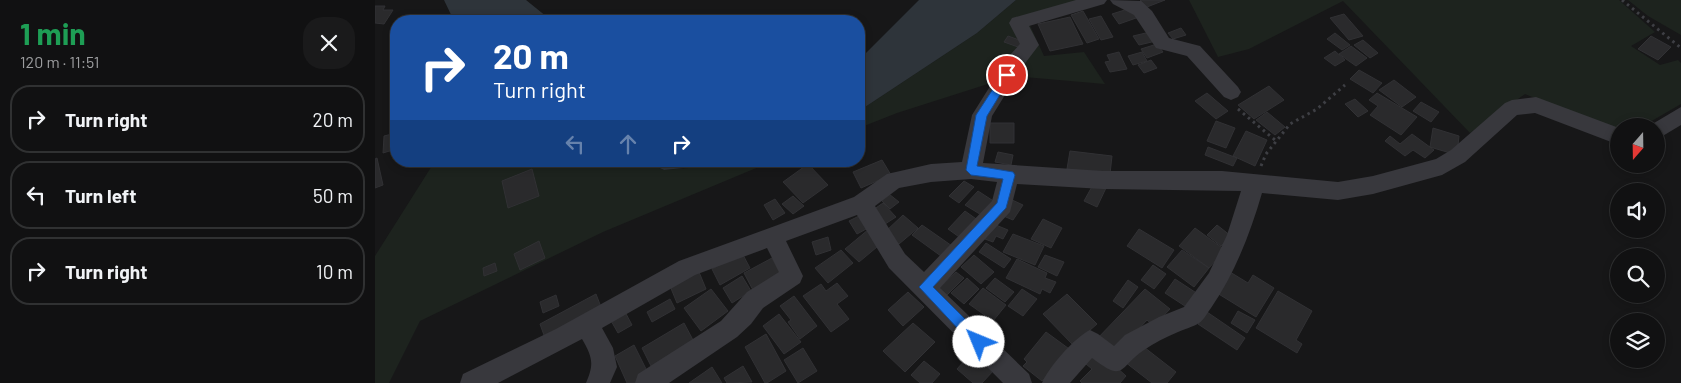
<!DOCTYPE html>
<html lang="en">
<head>
<meta charset="utf-8">
<style>
	:root { --surface:#111112; --page:#1a1a1b; --text:#f1f3f6; --muted:#9c9d9f; --line:#303132 }
	body { margin:0; font-family:Barlow,sans-serif; background:var(--page); color:var(--text); height:100vh; display:flex; flex-direction:column; font-size:19px; white-space:nowrap }
	* { box-sizing:border-box; margin:0 }
	p { font-size:16px; color:var(--muted) }
	.icon { flex:none; width:28px; height:28px; fill:none; stroke:currentColor; stroke-width:2; stroke-linecap:round; stroke-linejoin:round }
	.map { position:relative; flex:1; overflow:hidden }
	.drawer { display:flex; flex-direction:column; background:var(--surface); width:375px }
	.drawer>* { flex:none }
	.hud { position:absolute; left:15px; top:15px; width:475px; height:152px; border-radius:20px; box-shadow:0 2px 8px #0003,0 0 0 1px var(--line); background:#1a4fa0; color:#fff; overflow:hidden }
	.needle { width:32px; rotate:200deg }
	.controls { position:absolute; left:1235px; top:118px; display:grid; gap:10px }
	.controls a { display:grid; place-items:center; width:55px; height:55px; border-radius:50%; background:var(--surface); box-shadow:0 2px 8px #0003,0 0 0 1px var(--line); font-size:25px }
	.pin { position:absolute; display:grid; place-items:center; width:42px; height:42px; color:#fff; margin:-21px; border:2px solid #fff; border-radius:50%; box-shadow:0 1px 5px #0007 }
	.me { position:absolute; width:55px; margin:-28px; rotate:315deg; stroke-linejoin:round; filter:drop-shadow(0 0 4px #0008) }
	.turn { display:flex; align-items:center; gap:18px; height:105px; padding:0 20px; font-size:22px }
	.turn .icon { width:65px; height:65px; stroke-width:2.5 }
	.turn b { display:block; font-size:35px; line-height:42px }
	.lanes { display:flex; align-items:center; height:48px; padding:0 20px; background:#0003; justify-content:center; gap:25px; direction:ltr }
	.lanes .off { opacity:.35 }
	.round { display:grid; place-items:center; flex:none; width:52px; height:52px; border-radius:20px; background:var(--page) }
	.head { display:flex; align-items:center; justify-content:space-between; height:85px; padding:0 20px }
	h1 { font-size:30px; font-weight:700; line-height:38px; color:#1e9e55 }
	ul { padding:0; list-style:none }
	li { display:flex; align-items:center; gap:15px; height:68px; margin:0 10px 8px; padding:0 10px; border:2px solid var(--line); border-radius:20px }
	li div { flex:1 }
	li b { display:block; font-size:19px }
	li em { font-style:normal }
	main { display:flex; flex:1; min-height:0 }
	.map>svg:first-child { display:block }
	.green { fill:#1d231e }
	.water { fill:#2e343a }
	.building { fill:#2a2a2c; stroke:#313134 }
	.lines { fill:none; stroke-linecap:round; stroke-linejoin:round }
	.path { stroke:#3e3f44; stroke-width:3; stroke-dasharray:2.5 4; stroke-linecap:butt }
	.minor { fill:#38383d; fill-rule:evenodd }
	.route { fill:#1a73e8; stroke:#114b97 }
</style>
</head>
<body>
<main>
<section class="drawer">
<div class="head"><div><h1>1 min</h1><p>120 m · 11:51</p></div><a class="round"><svg class="icon" aria-label="close" viewBox="0 0 24 24"><path d="M6 6l12 12M18 6L6 18"/></svg></a></div>
<ul>
<li><svg class="icon" aria-label="right" viewBox="0 0 24 24"><path d="M7 20v-9h11M14 6l5 5-5 5"/></svg><div><b>Turn right</b></div><em>20 m</em></li>
<li><svg class="icon" aria-label="left" viewBox="0 0 24 24"><path d="M17 20v-9H6M10 6l-5 5 5 5"/></svg><div><b>Turn left</b></div><em>50 m</em></li>
<li><svg class="icon" aria-label="right" viewBox="0 0 24 24"><path d="M7 20v-9h11M14 6l5 5-5 5"/></svg><div><b>Turn right</b></div><em>10 m</em></li>
</ul>
</section>
<div class="map">
<svg width="1306" height="383" viewBox="0 0 1306 383">
	<rect width="100%" height="100%" fill="#171718"/>
	<!-- green -->
	<path class="green" d="M 641,0 L 721,0 L 654,23 L 669,56 L 709,52 L 730,84 L 638,76 L 522,113 L 484,128 L 484,111 L 602,33 Z
		M 814,0 L 1244,0 L 1280,32 L 1256,46 L 1285,65 L 1303,60 L 1306,63 L 1306,104 L 1268,126 L 1244,126 L 1244,133 L 1150,94 L 1095,133 L 968,1 L 874,49 L 843,57 Z
		M 1253,0 L 1306,0 L 1306,35 L 1273,16 Z
		M 60,161 L 270,161 L 289,170 L 398,161 L 228,232 L 45,321 L 14,383 L 0,383 L 0,256 Z"/>
	<!-- water -->
	<path class="water" d="M 69,0 L 151,0 L 177,21 L 79,21 Z
		M 544,0 L 641,0 L 602,33 L 484,111 L 484,60 Z
		M 270,161 L 377,161 L 289,170 Z"/>
	<!-- building -->
	<path class="building" d="M 765,0 L 790,0 L 772,7 Z
		M 0,6 L 10,6 L 8,10 L 18,10 L 9,24 L 0,23 Z
		M 756,8 L 764,17 L 744,24 L 737,14 Z
		M 708,11 L 724,39 L 712,43 L 696,15 Z
		M 969,14 L 988,36 L 974,40 L 955,18 Z
		M 726,16 L 738,37 L 726,40 L 714,19 Z
		M 695,17 L 708,44 L 675,51 L 663,24 Z
		M 806,28 L 811,35 L 798,39 L 793,33 Z
		M 775,32 L 781,41 L 764,45 L 758,36 Z
		M 960,33 L 975,45 L 967,50 L 952,39 Z
		M 633,36 L 647,41 L 643,47 L 629,42 Z
		M 1276,36 L 1296,47 L 1283,60 L 1263,49 Z
		M 988,40 L 1003,53 L 995,58 L 979,45 Z
		M 782,44 L 788,52 L 772,58 L 766,49 Z
		M 976,46 L 992,58 L 981,66 L 964,54 Z
		M 960,51 L 970,60 L 960,66 L 949,58 Z
		M 744,52 L 752,69 L 735,72 L 730,62 L 735,61 L 732,55 Z
		M 767,52 L 772,61 L 758,65 L 753,56 Z
		M 776,60 L 782,68 L 769,73 L 763,65 Z
		M 984,70 L 1007,83 L 998,93 L 975,79 Z
		M 1019,80 L 1041,97 L 1027,107 L 1004,90 Z
		M 894,86 L 909,100 L 879,119 L 863,105 Z
		M 832,93 L 853,111 L 841,119 L 820,101 Z
		M 1002,93 L 1042,117 L 1026,135 L 995,115 L 1003,106 L 994,100 Z
		M 980,99 L 993,111 L 983,117 L 970,104 Z
		M 1046,102 L 1064,112 L 1056,122 L 1038,111 Z
		M 892,112 L 910,127 L 900,135 L 881,120 Z
		M 841,121 L 860,128 L 851,148 L 832,141 Z
		M 615,123 L 639,123 L 639,143 L 615,143 Z
		M 1058,128 L 1084,136 L 1082,155 L 1055,147 Z
		M 871,131 L 892,140 L 880,166 L 858,156 Z
		M 21,133 L 21,149 L 8,153 L 9,136 Z
		M 1037,134 L 1059,150 L 1050,158 L 1038,150 L 1030,156 L 1010,141 L 1015,136 L 1025,144 Z
		M 833,147 L 862,158 L 858,166 L 830,155 Z
		M 695,151 L 737,156 L 735,174 L 692,169 Z
		M 623,152 L 638,155 L 636,165 L 620,162 Z
		M 2,158 L 8,185 L 0,188 L 0,159 Z
		M 507,160 L 516,175 L 486,188 L 478,172 Z
		M 433,164 L 453,185 L 428,203 L 408,182 Z
		M 157,169 L 164,196 L 133,208 L 127,181 Z
		M 589,181 L 599,187 L 584,203 L 574,196 Z
		M 719,183 L 731,188 L 722,207 L 709,201 Z
		M 603,191 L 620,202 L 608,216 L 590,205 Z
		M 514,194 L 524,202 L 515,209 L 506,200 Z
		M 418,196 L 429,206 L 418,214 L 407,204 Z
		M 400,199 L 410,213 L 398,220 L 389,205 Z
		M 635,199 L 648,205 L 638,220 L 626,215 Z
		M 508,203 L 521,217 L 507,226 L 495,212 Z
		M 590,211 L 604,221 L 587,239 L 573,229 Z
		M 486,215 L 493,228 L 482,234 L 474,221 Z
		M 528,215 L 543,228 L 524,244 L 510,232 Z
		M 668,219 L 687,228 L 676,248 L 656,239 Z
		M 616,223 L 633,230 L 628,239 L 621,236 L 618,242 L 607,238 Z
		M 547,225 L 580,248 L 570,259 L 537,235 Z
		M 842,225 L 856,236 L 846,246 L 832,235 Z
		M 820,228 L 850,250 L 834,268 L 804,246 Z
		M 494,229 L 508,242 L 484,262 L 470,249 Z
		M 764,229 L 799,250 L 787,268 L 752,246 Z
		M 638,234 L 669,246 L 660,265 L 628,252 Z
		M 453,237 L 456,250 L 441,255 L 437,242 Z
		M 164,241 L 170,258 L 145,270 L 139,254 Z
		M 611,243 L 636,259 L 629,268 L 604,252 Z
		M 466,250 L 478,263 L 453,283 L 440,268 Z
		M 807,250 L 834,268 L 819,287 L 792,267 Z
		M 367,253 L 375,268 L 345,285 L 337,269 Z
		M 599,255 L 619,272 L 606,284 L 586,267 Z
		M 670,255 L 689,262 L 682,276 L 663,267 Z
		M 397,258 L 407,277 L 379,292 L 369,273 Z
		M 642,259 L 672,273 L 670,278 L 681,282 L 675,293 L 667,289 L 665,294 L 631,278 Z
		M 120,263 L 122,271 L 109,276 L 108,268 Z
		M 778,265 L 791,274 L 779,289 L 766,280 Z
		M 324,272 L 331,289 L 302,303 L 295,286 Z
		M 581,272 L 589,278 L 572,295 L 564,288 Z
		M 855,272 L 873,283 L 878,275 L 899,288 L 881,317 L 842,293 Z
		M 367,276 L 376,291 L 357,303 L 348,288 Z
		M 592,278 L 604,289 L 589,304 L 576,293 Z
		M 620,278 L 639,292 L 630,302 L 611,288 Z
		M 800,279 L 826,296 L 816,310 L 790,293 Z
		M 753,280 L 763,287 L 748,308 L 738,301 Z
		M 462,283 L 473,296 L 462,304 L 474,319 L 456,332 L 428,296 L 446,284 L 451,291 Z
		M 608,288 L 631,305 L 618,321 L 594,304 Z
		M 336,289 L 353,311 L 326,331 L 309,308 Z
		M 647,289 L 662,299 L 648,316 L 633,306 Z
		M 770,289 L 795,309 L 779,326 L 772,320 L 738,357 L 720,341 Z
		M 903,291 L 937,311 L 921,340 L 927,344 L 922,353 L 881,328 Z
		M 533,292 L 549,307 L 528,326 L 513,310 Z
		M 221,294 L 226,307 L 170,338 L 165,324 Z
		M 692,294 L 722,324 L 698,345 L 668,314 Z
		M 181,295 L 184,306 L 168,313 L 165,302 Z
		M 419,296 L 442,326 L 425,339 L 413,322 L 416,320 L 405,306 Z
		M 295,299 L 300,309 L 277,322 L 272,312 Z
		M 249,310 L 257,325 L 243,333 L 235,319 Z
		M 863,311 L 880,320 L 872,333 L 856,323 Z
		M 832,312 L 870,338 L 862,350 L 823,324 Z
		M 404,314 L 426,342 L 409,354 L 388,326 Z
		M 309,323 L 318,340 L 276,366 L 267,348 Z
		M 538,323 L 560,342 L 530,372 L 508,351 Z
		M 671,332 L 697,351 L 667,381 L 648,366 L 652,362 L 649,359 Z
		M 391,334 L 411,371 L 392,383 L 390,383 L 370,347 Z
		M 765,344 L 801,372 L 792,383 L 777,383 L 750,362 Z
		M 259,345 L 274,375 L 261,383 L 252,383 L 240,356 Z
		M 428,348 L 442,371 L 423,383 L 409,360 Z
		M 598,351 L 619,370 L 607,383 L 598,383 L 582,369 Z
		M 729,356 L 751,376 L 745,383 L 707,383 L 705,381 L 717,369 L 705,359 Z
		M 549,361 L 565,374 L 557,383 L 545,383 L 536,375 Z
		M 368,366 L 377,382 L 352,383 L 349,378 Z
		M 337,367 L 347,383 L 314,383 Z"/>
	<g class="lines">
		<!-- path -->
		<path class="path" d="M 1247,0 L 1306,48
			M 863,109 L 900,140
			M 886,166 L 891,154 L 915,124 L 942,109 L 970,85"/>
		<!-- minor -->
		<path class="minor" d="M 701,0 L 732,0 L 729,4 L 654,26 L 664,45 L 648,66 L 617,116 L 608,163 L 728,171 L 847,171 L 963,182 L 998,176 L 1061,159 L 1076,150 L 1130,103 L 1137,100 L 1161,97 L 1244,128 L 1244,145 L 1160,113 L 1142,115 L 1090,162 L 1067,175 L 998,194 L 963,200 L 887,193 C 875,234 860,273 836,308 C 832,313 829,320 824,323 C 818,327 809,329 803,332 C 791,337 779,343 769,350 C 743,368 750,383 717,358 L 695,383 L 667,383 C 673,368 700,337 715,330 L 723,334 L 739,346 L 750,335 L 784,317 L 809,307 L 834,273 L 852,235 L 866,191 L 728,189 L 642,184 L 635,212 L 565,288 L 654,374 L 657,383 L 628,383 L 514,268 L 482,215 L 411,241 L 428,276 L 425,283 L 388,308 L 376,324 L 362,337 L 294,383 L 260,383 L 263,374 L 346,321 L 372,292 L 404,272 L 392,248 L 320,275 L 227,328 L 238,348 L 242,367 L 235,383 L 211,383 C 219,364 218,358 207,339 L 123,383 L 85,383 L 88,374 L 181,329 L 304,261 L 479,197 L 512,174 L 556,164 L 587,162 L 597,115 L 634,56 L 645,44 L 634,23 L 637,18 ZM 596,179 L 622,182 L 617,201 L 549,272 L 530,254 L 500,206 L 524,188 L 556,182 Z
			M 735,0 L 766,1 L 777,11 L 794,38 L 825,46 L 863,87 L 866,92 L 863,97 L 856,100 L 849,97 L 812,56 L 781,48 L 759,15 L 738,4 Z
			M 1306,107 L 1306,125 L 1281,140 L 1281,126 L 1274,126 Z"/>
	</g>
	<!-- route -->
	<path class="route" d="M 632,71 L 637,75 L 612,116 L 602,166 L 638,172 L 640,175 L 631,208 L 558,287 L 609,338 L 610,342 L 609,346 L 604,348 L 599,346 L 544,287 L 622,203 L 628,179 L 596,175 L 591,170 L 601,115 L 629,72 Z"/>
</svg>
<div class="controls">
<a><svg class="needle" viewBox="-14 -14 28 28"><path d="M0-13l5 13h-10z" fill="#e53935"/><path d="M0 13l5-13h-10z" fill="#9c9d9f"/></svg></a>
<a><svg class="icon" aria-label="sound" viewBox="0 0 24 24"><path d="M4 9h4l5-4v14l-5-4H4zM17 9q2 3 0 6"/></svg></a>
<a><svg class="icon" aria-label="search" viewBox="0 0 24 24"><circle cx="10" cy="10" r="6"/><path d="M15 15l6 6"/></svg></a>
<a><svg class="icon" aria-label="layers" viewBox="0 0 24 24"><path d="M12 4l9 5-9 5-9-5zM3 14l9 5 9-5"/></svg></a>
</div>
<div class="pin" style="left:632px;top:75px;background:#d93025"><svg class="icon" aria-label="arrive" viewBox="0 0 24 24"><path d="M6 21V4h12l-3 4 3 4H6"/></svg></div>
<svg class="me" style="left:604px;top:342px" viewBox="-20 -20 40 40"><circle r="19" fill="#fff"/><path d="M0-13L10 11 0 6-10 11z" fill="#1a73e8"/></svg>
<div class="hud">
<div class="turn"><svg class="icon" aria-label="right" viewBox="0 0 24 24"><path d="M7 20v-9h11M14 6l5 5-5 5"/></svg><div><b>20 m</b>Turn right</div></div>
<div class="lanes"><svg class="icon off" aria-label="left" viewBox="0 0 24 24"><path d="M17 20v-9H6M10 6l-5 5 5 5"/></svg><svg class="icon off" aria-label="ahead" viewBox="0 0 24 24"><path d="M12 20V5M6 11l6-6 6 6"/></svg><svg class="icon" aria-label="right" viewBox="0 0 24 24"><path d="M7 20v-9h11M14 6l5 5-5 5"/></svg></div>
</div>
</div>
</main>
</body>
</html>
